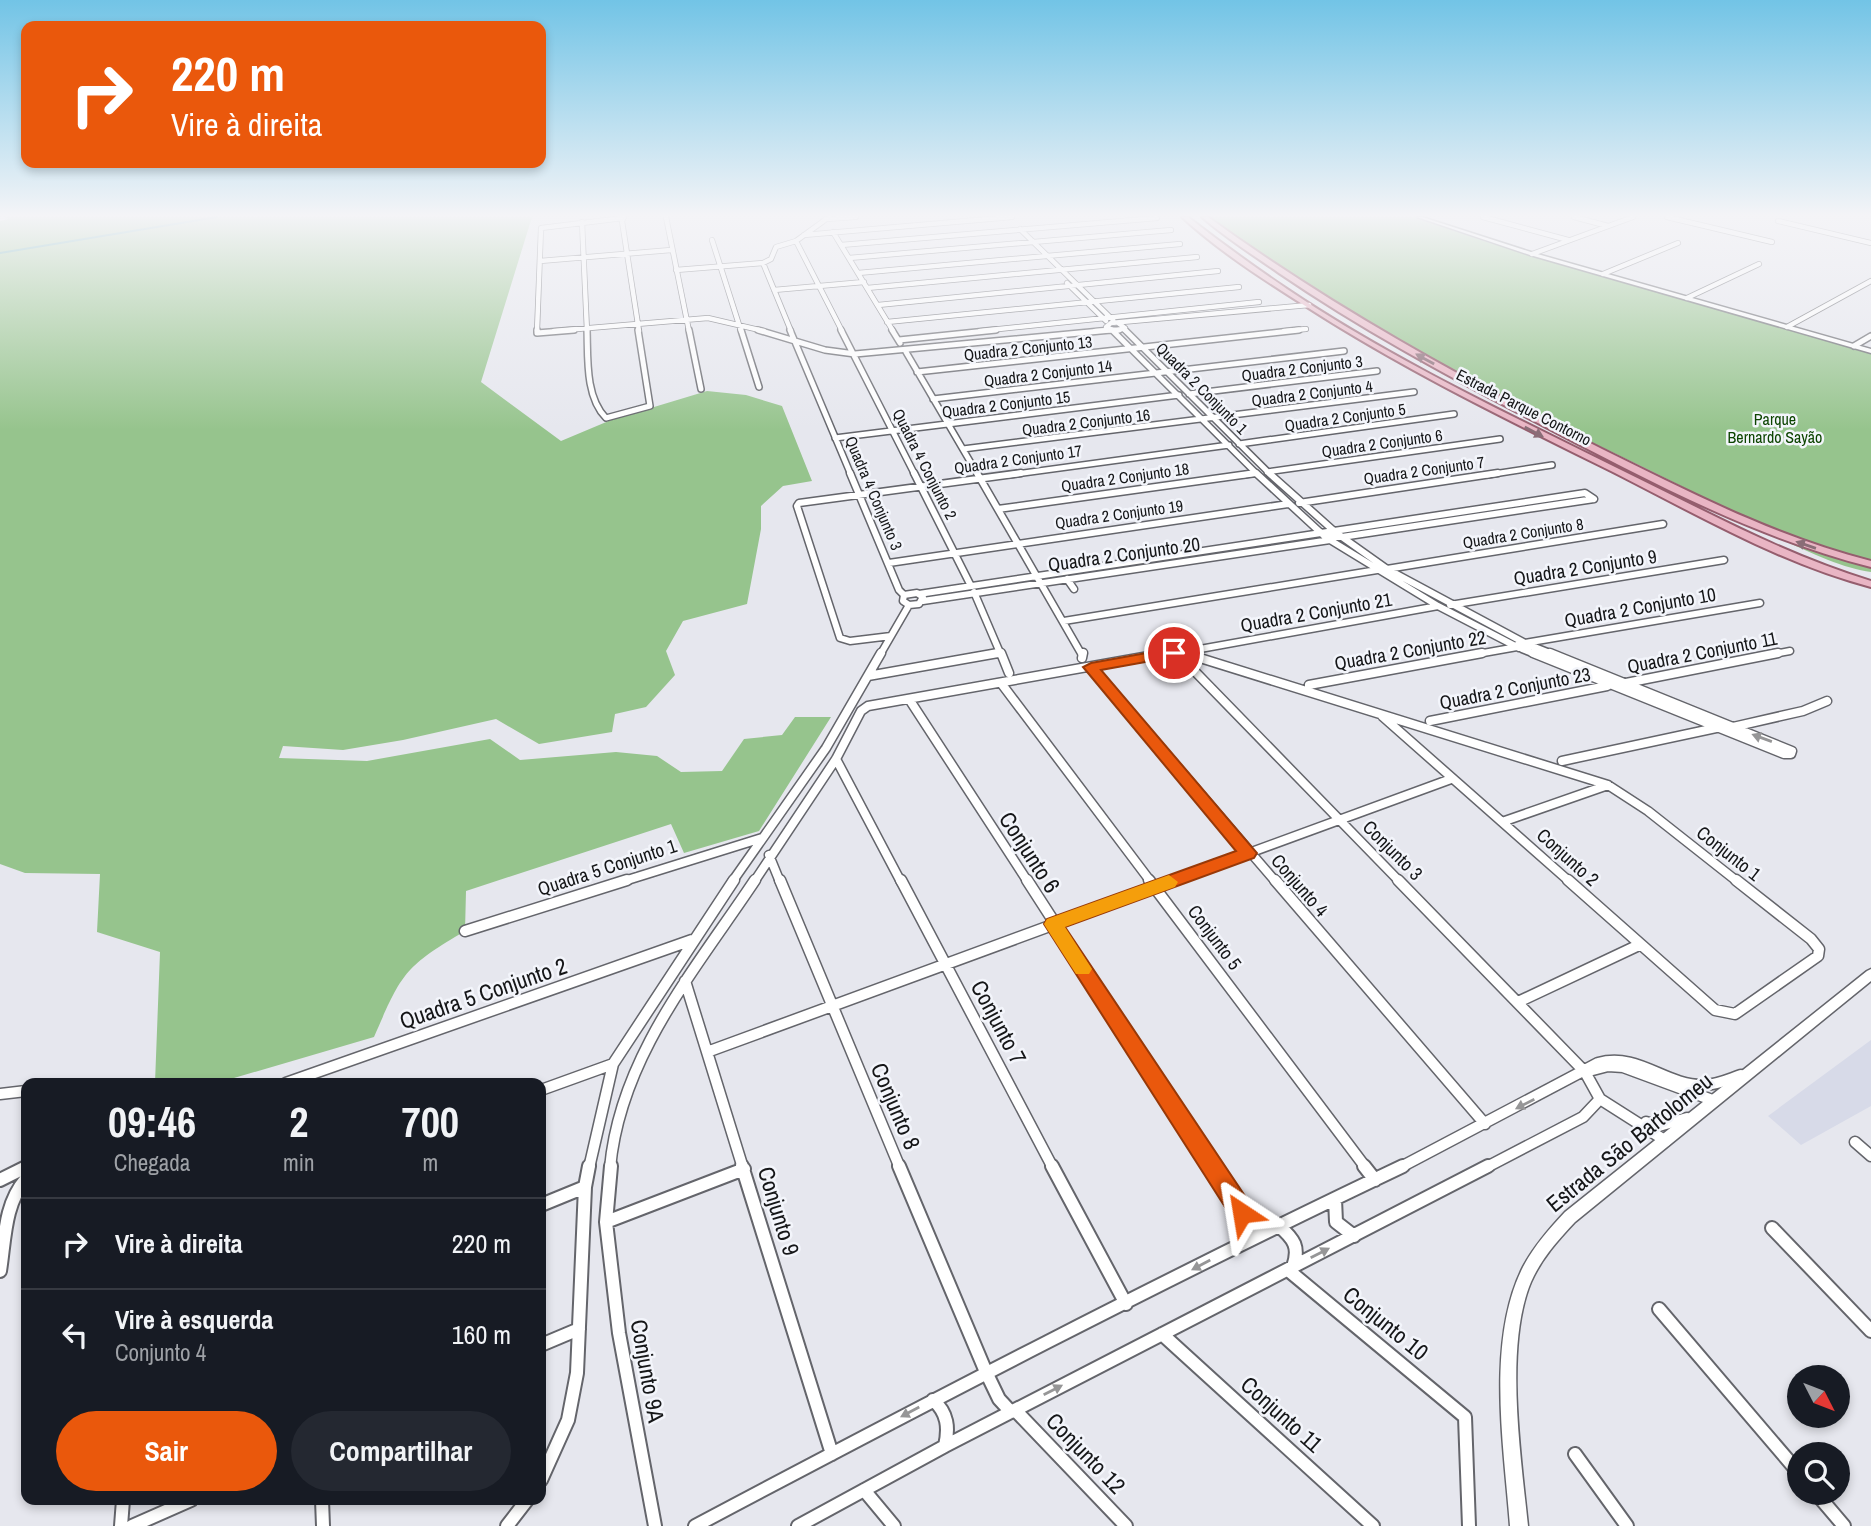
<!DOCTYPE html>
<html lang="pt">
<head>
<meta charset="utf-8">
<style>
	:root { --surface:#171b24; --page:#242831; --text:#f1f3f6; --muted:#9ea1a6; --line:#363941; --accent:#ea580c }
	body { margin:0; font-family:"Archivo Narrow",sans-serif; background:var(--page); color:var(--text); height:100vh; display:flex; flex-direction:column; font-size:26px; white-space:nowrap }
	* { box-sizing:border-box; margin:0 }
	p { font-size:23px; color:var(--muted) }
	.icon { flex:none; width:38px; height:38px; fill:none; stroke:currentColor; stroke-width:2; stroke-linecap:round; stroke-linejoin:round }
	.map { position:relative; flex:1; overflow:hidden }
	.side { position:absolute; left:21px; top:1078px; width:525px; height:427px; display:flex; flex-direction:column; background:var(--surface); border-radius:14px; box-shadow:0 4px 10px #0003 }
	.side>* { flex:none }
	.top-card { position:absolute; left:21px; top:21px; width:525px; height:147px; border-radius:14px; box-shadow:0 4px 10px #0003; background:#ea580c; color:#fff; overflow:hidden }
	.needle { width:46px; rotate:132deg }
	.tools { position:absolute; left:1787px; top:1365px; display:grid; gap:14px }
	.tools a { display:grid; place-items:center; width:63px; height:63px; border-radius:50%; background:var(--surface); box-shadow:0 4px 10px #0003; font-size:35px }
	.pin { position:absolute; display:grid; place-items:center; width:60px; height:60px; color:#fff; margin:-30px; border:4px solid #fff; border-radius:50%; box-shadow:0 2px 7px #0007 }
	.me { position:absolute; width:77px; margin:-38px; rotate:327deg; stroke-linejoin:round; filter:drop-shadow(0 0 5px #0008) }
	.turn { display:flex; align-items:center; gap:24px; height:147px; padding:0 35px; font-size:32px }
	.turn .icon { width:91px; height:91px; stroke-width:2.5 }
	.turn b { display:block; font-size:49px; line-height:60px }
	.eta { display:flex; justify-content:space-evenly; align-items:center; height:119px; text-align:center }
	.eta b { font-size:42px; font-weight:700; line-height:49px }
	.button { display:flex; gap:14px; margin-top:auto; padding:14px 35px }
	.button a { flex:1; height:80px; border-radius:42px; background:var(--accent); color:#fff; font-size:28px; font-weight:700; line-height:80px; text-align:center }
	.button a+a { background:var(--page); color:var(--text) }
	ul { padding:0; list-style:none }
	li { display:flex; align-items:center; gap:21px; height:91px; padding:0 35px; border-top:2px solid var(--line) }
	li div { flex:1 }
	li b { display:block; font-size:26px }
	li em { font-style:normal }
	.map>svg:first-child { display:block }
	.built { fill:#d7dae8 }
	.green { fill:#96c48d }
	.lines { fill:none; stroke-linecap:round; stroke-linejoin:round }
	.stream { stroke:#4aa1a6; stroke-width:2 }
	.minor-far5-casing { stroke:#64656b; stroke-width:6 }
	.minor-far4-casing { stroke:#64656b; stroke-width:8 }
	.minor-far3-casing { stroke:#64656b; stroke-width:9 }
	.minor-far2-casing { stroke:#64656b; stroke-width:11 }
	.minor-far1-casing { stroke:#64656b; stroke-width:13 }
	.minor-casing { stroke:#64656b; stroke-width:16 }
	.tertiary-casing { stroke:#64656b; stroke-width:3 }
	.primary-casing { stroke:#955e6e; stroke-width:4 }
	.minor-far5 { stroke:#fff; stroke-width:4.5 }
	.minor-far4 { stroke:#fff; stroke-width:5 }
	.minor-far3 { stroke:#fff; stroke-width:6 }
	.minor-far2 { stroke:#fff; stroke-width:8 }
	.minor-far1 { stroke:#fff; stroke-width:10 }
	.minor { stroke:#fff; stroke-width:12 }
	.tertiary { fill:#fff; fill-rule:evenodd }
	.primary { fill:#e9b5c4; fill-rule:evenodd }
	.oneway { fill:#8a6d77 }
	.oneway2 { fill:#969697 }
	.route { fill:#ea580c; stroke:#983908; stroke-width:2 }
	.slow { fill:#f59e0b }
	.labels { text-anchor:middle; dominant-baseline:central; stroke-width:5; stroke-linejoin:round; paint-order:stroke }
	.far-street-label { font-size:16px; fill:#151618; stroke:#f3f5fb }
	.far-park-label { font-size:16px; fill:#0c4400; stroke:#f3f5fb }
	.street-label { font-size:19px; fill:#151618; stroke:#f3f5fb }
	.near-street-label { font-size:23px; fill:#151618; stroke:#f3f5fb }
</style>
</head>
<body>
<div class="map">
<svg width="1871" height="1526" viewBox="0 0 1871 1526">
	<rect width="100%" height="100%" fill="#e6e7ee"/>
	<!-- built -->
	<path class="built" d="M 1871,1040 L 1871,1106 L 1801,1145 L 1768,1116 Z"/>
	<!-- green -->
	<path class="green" d="M 5,217 L 532,217 L 481,382 L 561,441 L 611,420 L 707,391 L 746,395 L 782,406 L 812,481 L 783,486 L 761,506 L 761,529 L 747,604 L 683,621 L 666,651 L 675,675 L 646,707 L 615,714 L 612,732 L 539,744 L 496,719 L 403,740 L 343,750 L 283,746 L 279,758 L 367,761 L 490,739 L 520,760 L 616,752 L 657,756 L 681,772 L 722,771 L 744,739 L 782,735 L 795,717 L 831,717 L 759,831 L 684,853 L 671,824 L 466,891 L 465,931 C 404,967 402,973 374,1037 L 217,1083 L 155,1083 L 160,952 L 97,932 L 100,874 L 25,873 L 0,864 L 0,221 L 9,219 Z
		M 1204,217 L 1413,217 L 1490,243 L 1871,353 L 1871,572 C 1819,565 1733,512 1683,487 C 1519,405 1348,332 1204,217 Z"/>
	<g class="lines">
		<!-- stream -->
		<path class="stream" d="M 0,253 L 217,217"/>
		<!-- minor-far5 casing -->
		<g class="minor-far5-casing">
			<path id="minor-far5" d="M 624,217 L 622,221 L 639,331
				M 666,217 L 689,331
				M 1483,217 L 1568,240
				M 1574,217 L 1608,226
				M 1667,217 L 1772,242
				M 826,219 L 856,217
				M 1778,221 L 1871,243
				M 582,222 L 587,331
				M 1020,229 L 1113,320
				M 833,232 L 893,331
				M 804,235 L 1012,217
				M 712,240 L 741,331
				M 796,241 L 842,331
				M 841,245 L 1157,218
				M 1532,254 L 1633,217
				M 849,258 L 1171,230
				M 540,261 L 671,250
				M 763,263 L 791,331
				M 676,270 L 763,263 L 771,259 L 776,247 L 796,241 L 829,217
				M 858,273 L 1180,244
				M 1603,274 L 1678,243
				M 1067,283 L 1106,321
				M 867,288 L 1197,257
				M 774,290 L 864,282
				M 1687,298 L 1759,264
				M 878,305 L 1218,271
				M 887,322 L 1239,287
				M 1118,323 L 1125,328 L 1115,331 L 1106,327 L 1111,323 L 1309,305
				M 1787,327 L 1871,281
				M 1124,329 L 1126,331
				M 537,331 L 541,228 L 623,218
				M 554,331 L 708,318 L 764,331
				M 980,331 L 1259,302
				M 1095,331 L 1111,330
				M 1284,331 L 1306,329"/>
		</g>
		<!-- minor-far4 casing -->
		<g class="minor-far4-casing">
			<path id="minor-far4" d="M 537,330 L 537,333 L 574,330
				M 587,330 C 588,357 585,397 606,418 L 650,406 L 638,330
				M 689,330 L 701,389
				M 741,330 L 759,387
				M 758,330 L 825,350 L 855,354 L 1111,330
				M 790,330 L 851,475
				M 841,330 L 915,475
				M 892,330 L 900,343
				M 1112,330 L 1119,330
				M 1112,330 L 1258,475
				M 1125,330 L 1271,475
				M 899,340 L 996,330
				M 1854,346 L 1871,336
				M 906,352 L 978,475
				M 917,372 L 1299,330
				M 1189,394 L 1377,371
				M 933,399 L 1344,351
				M 835,438 L 1179,395
				M 1239,444 L 1454,414
				M 963,449 L 1414,392
				M 1267,472 L 1500,439
				M 1008,475 L 1229,445
				M 1243,475 L 1256,473
				M 1487,475 L 1552,465"/>
		</g>
		<!-- minor-far3 casing -->
		<g class="minor-far3-casing">
			<path id="minor-far3" d="M 850,473 L 899,590 L 904,595
				M 914,473 L 971,586
				M 977,473 L 1082,655
				M 1256,473 L 1321,533
				M 1269,473 L 1334,531 L 1585,493 L 1594,499
				M 1299,503 L 1498,473
				M 998,509 L 1256,473
				M 1334,531 L 1342,537 L 1325,537 L 1321,533 Z
				M 1342,537 L 1594,499
				M 1342,537 L 1387,569 L 1523,642
				M 889,563 L 1288,504
				M 1387,569 L 1663,524
				M 1067,579 L 1074,589
				M 974,592 L 1001,655
				M 917,593 L 923,597 L 919,604 L 909,605 L 903,601 L 904,595 Z
				M 919,594 L 1321,533
				M 923,601 L 1330,540 L 1438,606 L 1519,648 L 1529,647 L 1520,642 L 1516,646
				M 1450,605 L 1724,560
				M 1064,621 L 1377,570
				M 891,636 L 850,641 L 840,638 L 797,506 L 799,503 L 1021,473
				M 1525,643 L 1760,603
				M 1527,644 L 1555,655
				M 1200,649 L 1438,606
				M 1522,649 L 1537,655
				M 1177,653 L 1179,655
				M 880,655 L 909,605
				M 988,655 L 1000,653
				M 1156,655 L 1190,655
				M 1472,655 L 1517,647
				M 1769,655 L 1790,651"/>
		</g>
		<!-- minor-far2 casing -->
		<g class="minor-far2-casing">
			<path id="minor-far2" d="M 1001,653 L 1009,673
				M 1177,653 L 1400,882
				M 1184,653 L 1608,785 L 1648,811 L 1738,882
				M 1533,653 L 1784,754 L 1791,754 L 1792,751 L 1550,653
				M 1082,658 L 1083,653
				M 1091,667 L 1276,882
				M 868,676 L 998,653
				M 1001,683 L 1151,882
				M 1621,684 L 1778,653
				M 1309,685 L 1482,653
				M 909,699 L 1028,882
				M 1382,716 L 1570,882
				M 1430,721 L 1607,686
				M 1733,727 L 1803,711 L 1827,701
				M 836,759 L 901,882
				M 1562,761 L 1716,728
				M 1502,822 L 1608,785
				M 769,855 L 780,882
				M 621,882 L 762,838
				M 732,882 L 826,748 L 881,653
				M 754,882 L 836,759 L 861,711 L 868,706 L 1166,653
				M 1170,882 L 1451,779"/>
		</g>
		<!-- minor-far1 casing -->
		<g class="minor-far1-casing">
			<path id="minor-far1" d="M 780,880 L 900,1168
				M 901,880 L 1053,1168
				M 1027,880 L 1213,1168
				M 1149,880 L 1366,1168
				M 1275,880 L 1485,1124
				M 1398,880 L 1585,1072 L 1600,1099 L 1666,1141
				M 1568,880 L 1715,1010 L 1735,1014 L 1818,956 L 1819,949 L 1811,939 L 1736,880
				M 465,931 L 627,880
				M 685,981 L 743,1168
				M 1518,1002 L 1639,945
				M 707,1052 L 1175,880
				M 1585,1072 L 1608,1066 L 1623,1067 L 1715,1101
				M 286,1083 L 692,940
				M 541,1090 L 613,1064
				M 0,1094 L 26,1091
				M 1646,1122 L 1659,1126 L 1687,1118
				M 1855,1142 L 1871,1156
				M 589,1168 L 613,1064 L 734,880
				M 610,1168 C 620,1057 695,970 755,880
				M 1399,1168 L 1598,1063 C 1639,1052 1665,1086 1704,1085 C 1717,1085 1729,1079 1741,1075
				M 1485,1168 L 1583,1117 L 1600,1099"/>
		</g>
		<!-- minor casing -->
		<g class="minor-casing">
			<path id="minor" d="M 611,1166 L 606,1222 L 619,1333 L 655,1526
				M 742,1166 L 832,1454
				M 899,1166 L 986,1372 L 999,1399 L 1011,1412
				M 1052,1166 L 1126,1304
				M 1212,1166 L 1257,1235
				M 1364,1166 L 1375,1180
				M 0,1180 L 26,1167
				M 1335,1199 L 1336,1222 L 1354,1236
				M 541,1205 L 585,1187
				M 606,1222 L 744,1169
				M 1279,1226 C 1294,1239 1300,1247 1293,1267
				M 1772,1228 L 1871,1331
				M 1288,1270 L 1465,1417 L 1469,1526
				M 0,1271 C 5,1240 4,1204 26,1179
				M 1659,1309 L 1799,1473
				M 1162,1334 L 1373,1526
				M 541,1345 L 579,1329
				M 933,1400 C 948,1413 949,1428 945,1446
				M 1015,1410 L 1126,1526
				M 1575,1454 L 1627,1526
				M 541,1480 L 568,1420 L 577,1373 L 585,1187 L 589,1166
				M 864,1490 L 894,1526
				M 1816,1493 L 1844,1526
				M 322,1500 L 323,1526
				M 121,1526 L 123,1500
				M 132,1526 L 191,1500
				M 507,1526 L 527,1500
				M 695,1526 C 929,1402 1163,1280 1403,1166
				M 798,1526 L 945,1446 L 1488,1166"/>
		</g>
		<!-- tertiary casing -->
		<g class="tertiary-casing">
			<path id="tertiary" d="M 1417,217 L 1422,217 L 1534,253 L 1871,349 L 1871,353 L 1530,255 Z
				M 1871,969 L 1871,981 L 1575,1222 C 1558,1240 1541,1259 1531,1282 C 1504,1346 1521,1457 1528,1526 L 1510,1526 C 1504,1447 1486,1340 1523,1267 C 1534,1246 1549,1229 1565,1212 L 1867,971 Z"/>
		</g>
		<!-- primary casing -->
		<g class="primary-casing">
			<path id="primary" d="M 1182,217 L 1188,217 C 1220,242 1253,266 1287,289 C 1391,359 1506,413 1619,469 C 1702,509 1782,554 1871,581 L 1871,587 C 1780,563 1698,515 1615,473 C 1510,421 1405,370 1307,307 C 1264,280 1219,251 1182,217 Z
				M 1202,217 L 1208,217 C 1332,307 1465,380 1602,449 C 1689,492 1776,537 1871,561 L 1871,567 C 1752,537 1644,478 1536,422 C 1448,376 1361,329 1279,273 C 1253,255 1226,238 1202,217 Z"/>
		</g>
		<!-- minor-far5 -->
		<use href="#minor-far5" class="minor-far5"/>
		<!-- minor-far4 -->
		<use href="#minor-far4" class="minor-far4"/>
		<!-- minor-far3 -->
		<use href="#minor-far3" class="minor-far3"/>
		<!-- minor-far2 -->
		<use href="#minor-far2" class="minor-far2"/>
		<!-- minor-far1 -->
		<use href="#minor-far1" class="minor-far1"/>
		<!-- minor -->
		<use href="#minor" class="minor"/>
		<!-- tertiary -->
		<use href="#tertiary" class="tertiary"/>
		<!-- primary -->
		<use href="#primary" class="primary"/>
	</g>
	<!-- one-way arrows -->
	<defs><path id="oneway-solid" d="M-6-.8H1V-3.2L6.5 0L1 3.2V.8H-6Z" transform="scale(1.75)"/></defs>
	<g class="oneway">
		<use href="#oneway-solid" transform="translate(1425 359) rotate(-151)"/>
		<use href="#oneway-solid" transform="translate(1534 432) rotate(28)"/>
		<use href="#oneway-solid" transform="translate(1806 545) rotate(-161)"/>
	</g>
	<g class="oneway2">
		<use href="#oneway-solid" transform="translate(1762 738) rotate(-160)"/>
		<use href="#oneway-solid" transform="translate(1525 1104) rotate(153)"/>
		<use href="#oneway-solid" transform="translate(1320 1253) rotate(-27)"/>
		<use href="#oneway-solid" transform="translate(1201 1265) rotate(152)"/>
		<use href="#oneway-solid" transform="translate(1053 1390) rotate(-27)"/>
		<use href="#oneway-solid" transform="translate(910 1412) rotate(152)"/>
	</g>
	<!-- sky -->
	<linearGradient id="sky" x2="0" y2="1"><stop stop-color="#72c4e6"/><stop offset="0.5" stop-color="#f4f4f7"/><stop offset="1" stop-color="#f4f4f7" stop-opacity="0"/></linearGradient>
	<rect width="1871" height="430" fill="url(#sky)"/>
	<!-- route -->
	<path class="route" d="M 1174,648 L 1179,649 L 1179,656 L 1101,670 L 1257,853 L 1254,858 L 1065,927 L 1251,1205 L 1254,1213 L 1251,1221 L 1242,1224 L 1234,1221 L 1044,924 L 1047,919 L 1236,851 L 1083,667 L 1091,663 Z"/>
	<!-- slow -->
	<path class="slow" d="M 1169,875 L 1178,882 L 1175,887 L 1065,927 L 1092,969 L 1089,974 L 1076,974 L 1047,929 L 1044,924 L 1047,919 Z"/>
	<g class="labels">
		<!-- far-street labels -->
		<g class="far-street-label">
			<text transform="translate(1028 348) rotate(-6)">Quadra 2 Conjunto 13</text>
			<text transform="translate(1302 368) rotate(-7)">Quadra 2 Conjunto 3</text>
			<text transform="translate(1048 373) rotate(-7)">Quadra 2 Conjunto 14</text>
			<text transform="translate(1202 388) rotate(45)">Quadra 2 Conjunto 1</text>
			<text transform="translate(1312 393) rotate(-7)">Quadra 2 Conjunto 4</text>
			<text transform="translate(1006 404) rotate(-7)">Quadra 2 Conjunto 15</text>
			<text transform="translate(1524 407) rotate(27)">Estrada Parque Contorno</text>
			<text transform="translate(1345 417) rotate(-8)">Quadra 2 Conjunto 5</text>
			<text transform="translate(1086 422) rotate(-7)">Quadra 2 Conjunto 16</text>
			<text transform="translate(1382 443) rotate(-8)">Quadra 2 Conjunto 6</text>
			<text transform="translate(1018 459) rotate(-8)">Quadra 2 Conjunto 17</text>
			<text transform="translate(925 464) rotate(63)">Quadra 4 Conjunto 2</text>
			<text transform="translate(1424 470) rotate(-8)">Quadra 2 Conjunto 7</text>
			<text transform="translate(1125 477) rotate(-8)">Quadra 2 Conjunto 18</text>
			<text transform="translate(874 493) rotate(67)">Quadra 4 Conjunto 3</text>
			<text transform="translate(1119 514) rotate(-8)">Quadra 2 Conjunto 19</text>
			<text transform="translate(1523 533) rotate(-9)">Quadra 2 Conjunto 8</text>
		</g>
		<!-- far-park labels -->
		<g class="far-park-label">
			<text x="1775" y="419">Parque<tspan x="1775" dy="18">Bernardo Sayão</tspan></text>
		</g>
		<!-- street labels -->
		<g class="street-label">
			<text transform="translate(1124 554) rotate(-8)">Quadra 2 Conjunto 20</text>
			<text transform="translate(1585 567) rotate(-9)">Quadra 2 Conjunto 9</text>
			<text transform="translate(1640 607) rotate(-10)">Quadra 2 Conjunto 10</text>
			<text transform="translate(1316 612) rotate(-10)">Quadra 2 Conjunto 21</text>
			<text transform="translate(1410 650) rotate(-10)">Quadra 2 Conjunto 22</text>
			<text transform="translate(1702 652) rotate(-11)">Quadra 2 Conjunto 11</text>
			<text transform="translate(1515 688) rotate(-11)">Quadra 2 Conjunto 23</text>
			<text transform="translate(1393 850) rotate(45)">Conjunto 3</text>
			<text transform="translate(1729 853) rotate(38)">Conjunto 1</text>
			<text transform="translate(1568 857) rotate(42)">Conjunto 2</text>
			<text transform="translate(607 867) rotate(-18)">Quadra 5 Conjunto 1</text>
			<text transform="translate(1300 885) rotate(49)">Conjunto 4</text>
			<text transform="translate(1215 937) rotate(53)">Conjunto 5</text>
		</g>
		<!-- near-street labels -->
		<g class="near-street-label">
			<text transform="translate(1030 852) rotate(57)">Conjunto 6</text>
			<text transform="translate(483 993) rotate(-19)">Quadra 5 Conjunto 2</text>
			<text transform="translate(999 1022) rotate(62)">Conjunto 7</text>
			<text transform="translate(896 1106) rotate(67)">Conjunto 8</text>
			<text transform="translate(1629 1142) rotate(-39)">Estrada São Bartolomeu</text>
			<text transform="translate(779 1211) rotate(73)">Conjunto 9</text>
			<text transform="translate(1386 1323) rotate(39)">Conjunto 10</text>
			<text transform="translate(648 1371) rotate(80)">Conjunto 9A</text>
			<text transform="translate(1282 1414) rotate(42)">Conjunto 11</text>
			<text transform="translate(1086 1453) rotate(46)">Conjunto 12</text>
		</g>
	</g>
</svg>
<div class="tools">
<a><svg class="needle" viewBox="-14 -14 28 28"><path d="M0-13l5 13h-10z" fill="#e53935"/><path d="M0 13l5-13h-10z" fill="#9ea1a6"/></svg></a>
<a><svg class="icon" aria-label="search" viewBox="0 0 24 24"><circle cx="10" cy="10" r="6"/><path d="M15 15l6 6"/></svg></a>
</div>
<div class="pin" style="left:1174px;top:653px;background:#d93025"><svg class="icon" aria-label="arrive" viewBox="0 0 24 24"><path d="M6 21V4h12l-3 4 3 4H6"/></svg></div>
<svg class="me" style="left:1242px;top:1213px" viewBox="-20 -20 40 40"><path d="M0-17L14 15 0 8-14 15z" fill="#ea580c" stroke="#fff" stroke-width="4"/></svg>
<div class="top-card">
<div class="turn"><svg class="icon" aria-label="right" viewBox="0 0 24 24"><path d="M7 20v-9h11M14 6l5 5-5 5"/></svg><div><b>220 m</b>Vire à direita</div></div>
</div>
<section class="side">
<div class="eta">
<div><b>09:46</b><p>Chegada</p></div>
<div><b>2</b><p>min</p></div>
<div><b>700</b><p>m</p></div>
</div>
<ul>
<li><svg class="icon" aria-label="right" viewBox="0 0 24 24"><path d="M7 20v-9h11M14 6l5 5-5 5"/></svg><div><b>Vire à direita</b></div><em>220 m</em></li>
<li><svg class="icon" aria-label="left" viewBox="0 0 24 24"><path d="M17 20v-9H6M10 6l-5 5 5 5"/></svg><div><b>Vire à esquerda</b><p>Conjunto 4</p></div><em>160 m</em></li>
</ul>
<div class="button"><a>Sair</a><a>Compartilhar</a></div>
</section>
</div>
</body>
</html>
